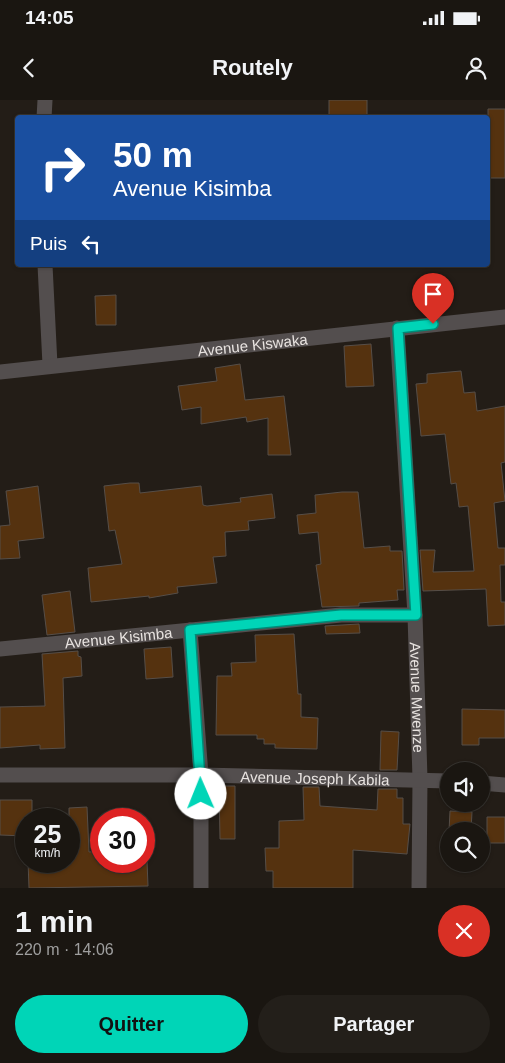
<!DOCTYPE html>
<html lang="fr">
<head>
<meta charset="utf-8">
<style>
	:root { --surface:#1a1611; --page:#231f1a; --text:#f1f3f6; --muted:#9f9f9f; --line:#383531; --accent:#00d5b7 }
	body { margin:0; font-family:Arial,sans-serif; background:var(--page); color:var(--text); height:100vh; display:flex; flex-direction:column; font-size:19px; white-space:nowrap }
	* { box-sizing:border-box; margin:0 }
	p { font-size:16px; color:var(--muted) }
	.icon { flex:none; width:28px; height:28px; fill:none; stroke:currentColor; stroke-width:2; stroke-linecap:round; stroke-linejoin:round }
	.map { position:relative; height:788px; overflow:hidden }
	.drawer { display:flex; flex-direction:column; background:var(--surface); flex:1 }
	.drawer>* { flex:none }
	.top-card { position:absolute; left:15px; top:15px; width:475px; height:152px; border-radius:5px; box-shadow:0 1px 4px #0004,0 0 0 1px var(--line); background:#1a4fa0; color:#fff; overflow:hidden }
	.tools { position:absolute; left:440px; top:662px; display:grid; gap:10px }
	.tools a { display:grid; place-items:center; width:50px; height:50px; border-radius:50%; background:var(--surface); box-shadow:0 1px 4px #0004,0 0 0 1px var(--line); font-size:25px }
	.speed { position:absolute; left:15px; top:708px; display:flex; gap:10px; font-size:25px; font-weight:700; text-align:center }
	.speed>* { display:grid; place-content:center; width:65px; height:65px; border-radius:50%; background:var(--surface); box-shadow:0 1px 4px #0004,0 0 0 1px var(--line); line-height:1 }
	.speed small { font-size:12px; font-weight:400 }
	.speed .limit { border:8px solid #d22; background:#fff; color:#111 }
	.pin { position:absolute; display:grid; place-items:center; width:42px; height:42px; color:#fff; margin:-51px -21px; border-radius:50% 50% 50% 0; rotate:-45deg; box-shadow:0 0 5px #0007 }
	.pin .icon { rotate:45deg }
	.me { position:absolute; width:55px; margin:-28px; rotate:359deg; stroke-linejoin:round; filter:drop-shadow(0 0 4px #0008) }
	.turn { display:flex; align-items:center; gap:18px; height:105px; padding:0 15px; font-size:22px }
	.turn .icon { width:65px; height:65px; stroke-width:2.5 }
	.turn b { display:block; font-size:35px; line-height:42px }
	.then { display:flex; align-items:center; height:48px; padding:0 15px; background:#0003; gap:10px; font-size:19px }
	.round { display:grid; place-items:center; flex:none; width:52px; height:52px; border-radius:26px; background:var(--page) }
	.summary { display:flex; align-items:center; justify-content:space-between; height:85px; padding:0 15px }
	h1 { font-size:30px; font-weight:700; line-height:38px }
	.primary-button { display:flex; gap:10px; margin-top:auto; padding:10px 15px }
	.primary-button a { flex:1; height:58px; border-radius:30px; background:var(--accent); color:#111; font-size:20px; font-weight:700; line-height:58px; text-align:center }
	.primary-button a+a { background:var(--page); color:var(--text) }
	.status { display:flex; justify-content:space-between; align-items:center; height:35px; padding:0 25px; background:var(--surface); direction:ltr }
	.status svg { height:14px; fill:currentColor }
	header { display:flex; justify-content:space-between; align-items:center; height:65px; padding:0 15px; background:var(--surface); font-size:22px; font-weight:700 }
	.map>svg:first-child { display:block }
	.building { fill:#55320f; stroke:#564e48 }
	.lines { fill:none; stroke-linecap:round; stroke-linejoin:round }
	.minor { stroke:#534e4e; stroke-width:15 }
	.route-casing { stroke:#008a77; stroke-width:12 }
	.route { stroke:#00d5b7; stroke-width:9 }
	.labels { text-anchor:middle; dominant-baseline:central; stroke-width:5; stroke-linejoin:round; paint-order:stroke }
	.street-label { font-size:15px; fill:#e8e3e0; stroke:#1a140e }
</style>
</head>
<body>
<div class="status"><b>14:05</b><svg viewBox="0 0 49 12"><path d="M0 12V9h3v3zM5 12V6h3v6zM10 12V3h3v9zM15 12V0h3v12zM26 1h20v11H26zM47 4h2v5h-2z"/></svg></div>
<header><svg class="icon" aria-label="back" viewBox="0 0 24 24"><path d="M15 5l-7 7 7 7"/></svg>Routely<svg class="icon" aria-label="person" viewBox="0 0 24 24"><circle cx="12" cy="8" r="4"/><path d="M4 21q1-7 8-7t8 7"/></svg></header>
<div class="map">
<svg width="505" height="788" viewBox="0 0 505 788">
	<rect width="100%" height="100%" fill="#231d17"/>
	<!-- building -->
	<path class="building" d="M 329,0 L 367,0 L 367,18 L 329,18 Z
		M 488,9 L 505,9 L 505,78 L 488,78 Z
		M 116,195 L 116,225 L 96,225 L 95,196 Z
		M 371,244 L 374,286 L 346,287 L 344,246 Z
		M 240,264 L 245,300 L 284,296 L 291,355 L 268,355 L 268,318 L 247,322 L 246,317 L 201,324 L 201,307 L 182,310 L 178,286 L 217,281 L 215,268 Z
		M 461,271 L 464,293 L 475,292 L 477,311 L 505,306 L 505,362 L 501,363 L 505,401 L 494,403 L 498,448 L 505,448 L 505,465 L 500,465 L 501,502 L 505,502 L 505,525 L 488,526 L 486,489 L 423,491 L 420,450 L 435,450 L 433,472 L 474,471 L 468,406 L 459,407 L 456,383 L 451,384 L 445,334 L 421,336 L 416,284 L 427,283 L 427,274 Z
		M 130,383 L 139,383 L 140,393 L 201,386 L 203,405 L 207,406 L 241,402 L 240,398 L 272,394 L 275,418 L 248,421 L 249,430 L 225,432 L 226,456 L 213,457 L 217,483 L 177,487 L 178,493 L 149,498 L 149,496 L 91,502 L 88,468 L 122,464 L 115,430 L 109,431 L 104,386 Z
		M 38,386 L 44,438 L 18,441 L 20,458 L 0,459 L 0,426 L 10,425 L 6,391 Z
		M 342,392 L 358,392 L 364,448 L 390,446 L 390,451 L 402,451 L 404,490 L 397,490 L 398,500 L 359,503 L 359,506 L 322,507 L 316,465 L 321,464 L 318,432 L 299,434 L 297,415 L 316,413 L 315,395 Z
		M 70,491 L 75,532 L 47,535 L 42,495 Z
		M 359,524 L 360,533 L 326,534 L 325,526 Z
		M 294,534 L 298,594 L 301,594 L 301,617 L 318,618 L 317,649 L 275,648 L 275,644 L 264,644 L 264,639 L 257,639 L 257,635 L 216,635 L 217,576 L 232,576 L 231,563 L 256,562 L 255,535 Z
		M 171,547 L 173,577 L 146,579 L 144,549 Z
		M 78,551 L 78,556 L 81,557 L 82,576 L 63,578 L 65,648 L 40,649 L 40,645 L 0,648 L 0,607 L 45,606 L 42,554 Z
		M 462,609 L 505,610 L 505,638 L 479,638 L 479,645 L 462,645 Z
		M 381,631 L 399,632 L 397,670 L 380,670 Z
		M 219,686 L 235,686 L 235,739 L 220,739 Z
		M 303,687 L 319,687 L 320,706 L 377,710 L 378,689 L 397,689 L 397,698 L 403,698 L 403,724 L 410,724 L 407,754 L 353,750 L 353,788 L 273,788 L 273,771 L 266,771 L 265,748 L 279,748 L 279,721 L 304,720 Z
		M 0,700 L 32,700 L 32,719 L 26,719 L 26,736 L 0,735 Z
		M 87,707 L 89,752 L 101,751 L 101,761 L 147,761 L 148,786 L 29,788 L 28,761 L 69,761 L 69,708 Z
		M 450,711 L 472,712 L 471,731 L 449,731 Z
		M 487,717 L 505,717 L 505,743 L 487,743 Z"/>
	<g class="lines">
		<!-- minor -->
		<g class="minor">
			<path d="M 44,18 L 45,0"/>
			<path d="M 45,165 L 50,265"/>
			<path id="s1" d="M 397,228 L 415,515 L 420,679 L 419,788"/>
			<path id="s2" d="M 0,272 L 505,217"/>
			<path d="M 190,530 L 201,675 L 201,788"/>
			<path id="s3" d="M 0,549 L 341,515 L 415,515"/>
			<path id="s4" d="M 0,675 L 201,675 L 449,681"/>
			<path d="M 481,683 L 505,685"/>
		</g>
	</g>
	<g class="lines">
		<!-- route casing -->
		<g class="route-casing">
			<path id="route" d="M 201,694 L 190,530 L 341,515 L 416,515 L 398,228 L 433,224"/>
		</g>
		<!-- route -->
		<use href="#route" class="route"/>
	</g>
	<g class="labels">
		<!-- street labels -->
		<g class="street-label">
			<text stroke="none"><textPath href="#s2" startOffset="254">Avenue Kiswaka</textPath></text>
			<text stroke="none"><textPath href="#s3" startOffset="119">Avenue Kisimba</textPath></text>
			<text stroke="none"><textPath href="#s1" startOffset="370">Avenue Mwenze</textPath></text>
			<text stroke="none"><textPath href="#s4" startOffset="315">Avenue Joseph Kabila</textPath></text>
		</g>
	</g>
</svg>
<div class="tools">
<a><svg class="icon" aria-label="sound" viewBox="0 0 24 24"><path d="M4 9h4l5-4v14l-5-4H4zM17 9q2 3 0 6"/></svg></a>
<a><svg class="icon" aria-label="search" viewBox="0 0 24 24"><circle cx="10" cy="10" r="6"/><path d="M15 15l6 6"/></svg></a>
</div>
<div class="speed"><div>25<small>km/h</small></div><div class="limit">30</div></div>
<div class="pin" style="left:433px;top:224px;background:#d93025"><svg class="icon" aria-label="arrive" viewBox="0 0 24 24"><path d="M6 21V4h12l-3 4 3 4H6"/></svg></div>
<svg class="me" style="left:201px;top:694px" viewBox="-20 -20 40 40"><circle r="19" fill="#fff"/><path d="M0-13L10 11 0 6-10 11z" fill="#00d5b7"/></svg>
<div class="top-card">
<div class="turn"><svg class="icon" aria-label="right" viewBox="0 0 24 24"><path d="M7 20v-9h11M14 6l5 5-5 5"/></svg><div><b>50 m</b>Avenue Kisimba</div></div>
<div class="then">Puis<svg class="icon" aria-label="left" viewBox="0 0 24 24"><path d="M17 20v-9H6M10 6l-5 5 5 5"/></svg></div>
</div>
</div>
<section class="drawer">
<div class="summary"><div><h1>1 min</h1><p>220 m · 14:06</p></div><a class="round" style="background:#d93025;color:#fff"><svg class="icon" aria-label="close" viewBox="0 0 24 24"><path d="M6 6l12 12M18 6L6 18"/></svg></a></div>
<div class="primary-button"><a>Quitter</a><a>Partager</a></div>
</section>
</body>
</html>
